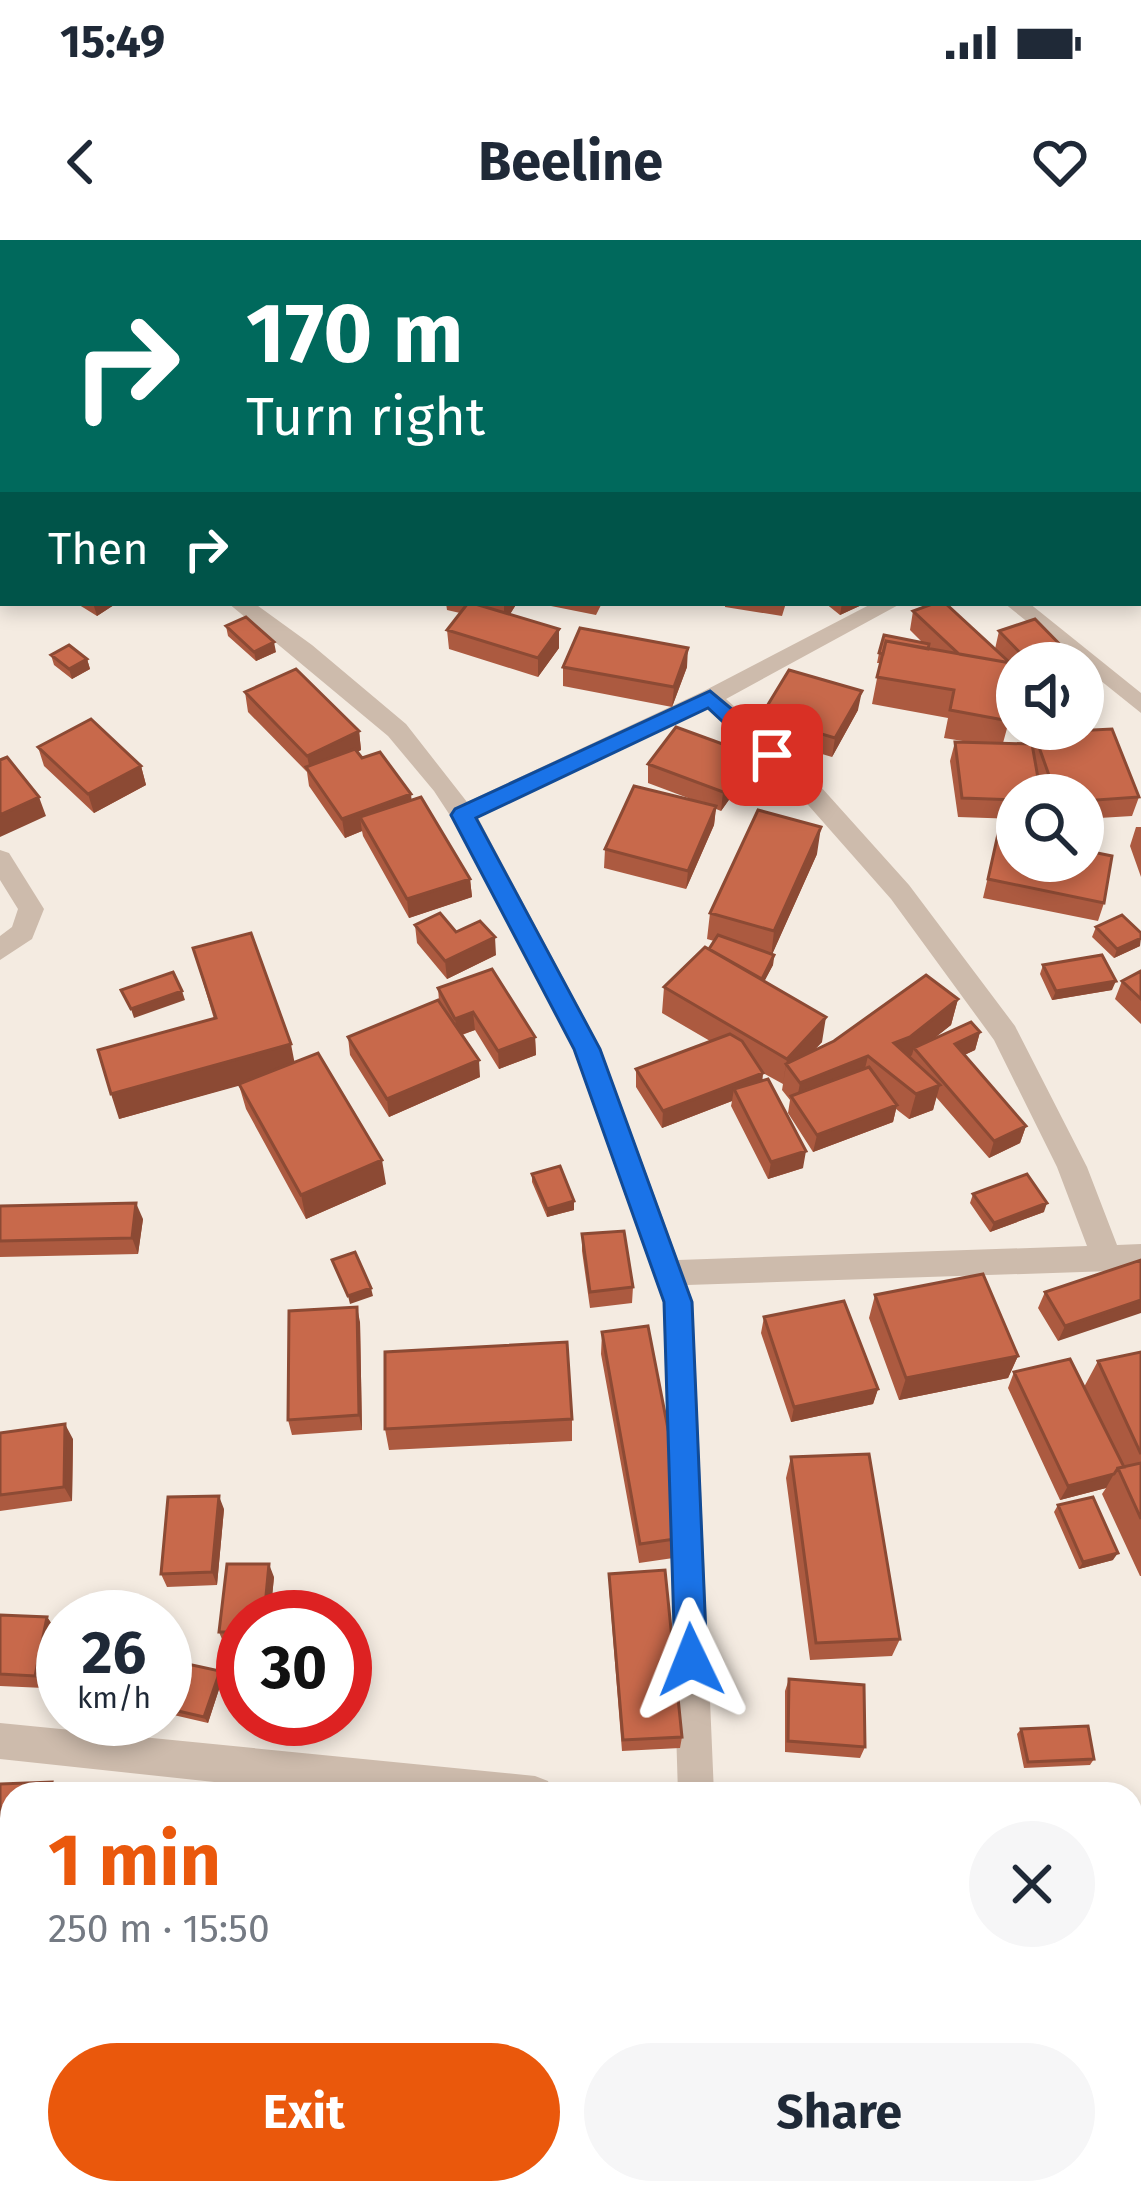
<!DOCTYPE html>
<html lang="en">
<head>
<meta charset="utf-8">
<style>
	:root { --surface:#fff; --page:#f6f6f7; --text:#1f2937; --muted:#747a83; --accent:#ea580c }
	body { margin:0; font-family:"Fira Sans",sans-serif; background:var(--page); color:var(--text); height:100vh; display:flex; flex-direction:column; font-size:45px; white-space:nowrap }
	* { box-sizing:border-box; margin:0 }
	p { font-size:39px; color:var(--muted) }
	.icon { flex:none; width:66px; height:66px; fill:none; stroke:currentColor; stroke-width:2; stroke-linecap:round; stroke-linejoin:round }
	.map { position:relative; flex:1; overflow:hidden }
	.drawer { position:absolute; left:0px; top:1542px; width:1143px; height:423px; display:flex; flex-direction:column; background:var(--surface); border-radius:36px 36px 0 0; box-shadow:0 6px 18px #0003 }
	.drawer>* { flex:none }
	.guide { position:absolute; left:0px; top:0px; width:1143px; height:366px; box-shadow:0 6px 18px #0003; background:#00695c; color:#fff; overflow:hidden }
	.tools { position:absolute; left:996px; top:402px; display:grid; gap:24px }
	.tools a { display:grid; place-items:center; width:108px; height:108px; border-radius:50%; background:var(--surface); box-shadow:0 6px 18px #0003; font-size:60px }
	.speed { position:absolute; left:36px; top:1350px; display:flex; gap:24px; font-size:60px; font-weight:700; text-align:center }
	.speed>* { display:grid; place-content:center; width:156px; height:156px; border-radius:50%; background:var(--surface); box-shadow:0 6px 18px #0003; line-height:1 }
	.speed small { font-size:30px; font-weight:400 }
	.speed .limit { border:18px solid #d22; background:#fff; color:#111 }
	.pin { position:absolute; display:grid; place-items:center; width:102px; height:102px; color:#fff; margin:-51px; border-radius:24px; box-shadow:0 6px 18px #0006 }
	.me { position:absolute; width:132px; margin:-66px; rotate:358deg; stroke-linejoin:round; filter:drop-shadow(0 0 9px #0008) }
	.turn { display:flex; align-items:center; gap:42px; height:252px; padding:0 48px; font-size:54px }
	.turn .icon { width:156px; height:156px; stroke-width:2.5 }
	.turn b { display:block; font-size:84px; line-height:102px }
	.then { display:flex; align-items:center; height:114px; padding:0 48px; background:#0003; gap:24px; font-size:45px }
	.round { display:grid; place-items:center; flex:none; width:126px; height:126px; border-radius:63px; background:var(--page) }
	.headline { display:flex; align-items:center; justify-content:space-between; height:204px; padding:0 48px }
	h1 { font-size:72px; font-weight:700; line-height:90px; color:var(--accent) }
	.cta { display:flex; gap:24px; margin-top:auto; padding:24px 48px }
	.cta a { flex:1; height:138px; border-radius:72px; background:var(--accent); color:#fff; font-size:48px; font-weight:700; line-height:138px; text-align:center }
	.cta a+a { background:var(--page); color:var(--text) }
	.status { display:flex; justify-content:space-between; align-items:center; height:84px; padding:0 60px; background:var(--surface); direction:ltr }
	.status svg { height:33px; fill:currentColor }
	header { display:flex; justify-content:space-between; align-items:center; height:156px; padding:0 48px; background:var(--surface); font-size:54px; font-weight:700 }
	.map>svg:first-child { display:block }
	.lines { fill:none; stroke-linecap:round; stroke-linejoin:round }
	.minor { fill:#cdbbac; fill-rule:evenodd }
	.wall { fill:#ac5a40 }
	.shaded-wall { fill:#8c4a34 }
	.building { fill:#c8694b; stroke:#8c4a34; stroke-width:3 }
	.route { fill:#1a73e8; stroke:#114b97; stroke-width:3 }
</style>
</head>
<body>
<div class="status"><b>15:49</b><svg viewBox="0 0 49 12"><path d="M0 12V9h3v3zM5 12V6h3v6zM10 12V3h3v9zM15 12V0h3v12zM26 1h20v11H26zM47 4h2v5h-2z"/></svg></div>
<header><svg class="icon" aria-label="back" viewBox="0 0 24 24"><path d="M15 5l-7 7 7 7"/></svg>Beeline<svg class="icon" aria-label="heart" viewBox="0 0 24 24"><path d="M12 20l-8-8c-3-5 5-10 8-4 3-6 11-1 8 4z"/></svg></header>
<div class="map">
<svg width="1141" height="1963" viewBox="0 0 1141 1963">
	<rect width="100%" height="100%" fill="#f4ebe1"/>
	<g class="lines">
		<!-- minor -->
		<path class="minor" d="M 108,0 L 127,0 L 129,3 L 110,3 Z
			M 335,0 L 358,0 L 360,3 L 337,3 Z
			M 777,0 L 799,0 L 801,3 L 779,3 Z
			M 0,209 L 3,209 L 3,223 L 0,223 Z
			M 1141,230 L 1141,243 L 1140,243 L 1140,230 Z
			M 228,363 L 254,363 L 312,405 L 406,484 L 467,562 L 702,452 L 873,363 L 902,363 L 726,459 L 812,537 L 909,645 L 1015,786 L 1087,927 L 1117,1005 L 1141,1004 L 1141,1030 L 687,1045 L 693,1062 L 714,1554 L 678,1554 L 663,1062 L 573,809 L 474,612 L 434,551 L 388,496 ZM 707,469 L 794,549 L 891,659 L 994,800 L 1057,927 L 1087,1006 L 678,1020 L 601,809 L 478,578 Z
			M 1004,363 L 1029,363 L 1141,453 L 1141,473 Z
			M 0,610 L 9,613 L 44,669 L 32,699 L 0,720 L 0,696 L 12,687 L 18,669 L 0,640 Z
			M 0,1483 L 535,1536 L 548,1541 L 553,1554 L 326,1554 L 0,1519 Z
			M 1131,1583 L 1141,1584 L 1141,1622 L 1131,1621 Z"/>
	</g>
	<!-- wall -->
	<path class="wall" d="M 395,0 L 483,0 L 478,3 L 395,3 Z
		M 553,0 L 616,0 L 616,3 L 559,3 Z
		M 812,0 L 881,0 L 881,3 L 817,3 Z
		M 76,363 L 117,363 L 97,376 Z
		M 446,363 L 517,363 L 510,374 L 559,408 L 538,437 L 449,409 L 447,390 L 460,373 L 447,370 Z
		M 536,363 L 602,363 L 596,375 Z
		M 725,363 L 786,363 L 782,376 L 725,367 Z
		M 825,363 L 866,363 L 840,375 Z
		M 913,371 L 995,409 L 999,391 L 1078,423 L 1017,423 L 1009,481 L 1003,503 L 1031,504 L 1034,493 L 1139,557 L 1132,576 L 1083,579 L 1083,555 L 1043,555 L 1038,540 L 1017,555 L 1017,579 L 958,577 L 950,521 L 955,502 L 969,502 L 944,498 L 948,478 L 872,464 L 880,423 L 877,423 L 879,413 L 923,403 L 910,390 Z
		M 226,386 L 276,412 L 256,421 L 228,396 Z
		M 51,415 L 87,419 L 90,429 L 72,439 L 54,425 Z
		M 563,427 L 687,427 L 672,467 L 563,446 Z
		M 245,452 L 359,491 L 361,510 L 357,512 L 362,518 L 411,554 L 411,560 L 470,639 L 472,657 L 409,678 L 363,596 L 362,591 L 345,598 L 309,546 L 307,532 L 248,472 Z
		M 858,470 L 832,517 L 759,495 L 761,476 Z
		M 38,507 L 141,526 L 146,545 L 94,573 L 44,526 Z
		M 750,514 L 748,533 L 721,571 L 716,569 L 714,585 L 686,649 L 604,628 L 605,609 L 696,561 L 648,543 L 648,524 Z
		M 1136,587 L 1141,587 L 1141,637 L 1130,606 Z
		M 998,594 L 1104,663 L 1098,681 L 983,658 Z
		M 817,614 L 772,714 L 774,715 L 773,725 L 764,741 L 822,802 L 813,811 L 958,759 L 951,785 L 933,799 L 980,792 L 975,810 L 964,815 L 1026,886 L 1020,903 L 989,918 L 936,857 L 933,870 L 909,879 L 896,869 L 893,882 L 813,912 L 788,873 L 790,860 L 782,850 L 783,844 L 763,833 L 762,841 L 803,928 L 768,939 L 731,866 L 732,861 L 662,888 L 636,847 L 636,829 L 710,801 L 662,773 L 664,747 L 709,709 L 714,701 L 707,699 L 710,673 Z
		M 415,685 L 456,692 L 496,715 L 447,739 L 417,703 Z
		M 1096,687 L 1140,706 L 1114,718 L 1092,697 Z
		M 193,708 L 295,822 L 386,944 L 306,979 L 246,869 L 239,845 L 119,879 L 214,779 Z
		M 1043,725 L 1112,750 L 1052,760 L 1040,734 Z
		M 1141,731 L 1141,784 L 1115,759 L 1122,741 Z
		M 438,748 L 535,797 L 536,815 L 499,829 L 475,790 L 462,795 L 480,837 L 389,877 L 350,815 L 348,797 L 439,761 Z
		M 532,934 L 574,970 L 547,977 L 532,942 Z
		M 973,954 L 1044,972 L 990,992 L 970,963 Z
		M 0,966 L 143,979 L 138,1014 L 0,1017 Z
		M 582,994 L 633,1047 L 632,1063 L 590,1068 L 582,1011 Z
		M 1141,1020 L 1058,1101 L 1038,1068 L 1045,1052 Z
		M 875,1055 L 1018,1116 L 1008,1138 L 899,1160 L 869,1078 Z
		M 764,1077 L 878,1149 L 873,1164 L 791,1182 L 761,1093 Z
		M 360,1082 L 362,1190 L 292,1195 L 288,1180 Z
		M 602,1092 L 689,1297 L 687,1316 L 639,1323 L 601,1114 Z
		M 1141,1112 L 1141,1336 L 1140,1336 L 1102,1254 L 1106,1248 L 1060,1260 L 1008,1148 L 1014,1132 L 1084,1147 L 1098,1121 Z
		M 572,1179 L 572,1201 L 389,1210 L 385,1189 Z
		M 0,1193 L 73,1199 L 72,1261 L 0,1271 Z
		M 791,1217 L 900,1399 L 892,1416 L 810,1420 L 786,1238 Z
		M 1058,1265 L 1113,1320 L 1079,1329 L 1054,1272 Z
		M 224,1269 L 217,1345 L 167,1347 L 161,1334 Z
		M 609,1334 L 682,1497 L 680,1508 L 622,1511 L 609,1347 Z
		M 274,1337 L 270,1377 L 243,1377 L 243,1404 L 224,1404 L 219,1392 Z
		M 0,1375 L 47,1377 L 56,1390 L 44,1448 L 0,1446 Z
		M 165,1430 L 220,1431 L 223,1437 L 208,1483 L 165,1473 Z
		M 789,1439 L 865,1507 L 860,1518 L 785,1512 L 785,1451 Z
		M 1021,1489 L 1094,1519 L 1090,1525 L 1024,1528 L 1017,1494 Z
		M 52,1542 L 61,1554 L 12,1554 L 12,1641 L 0,1641 L 0,1544 Z
		M 1108,1953 L 1131,1953 L 1141,1963 L 1111,1963 Z"/>
	<!-- shaded-wall -->
	<path class="shaded-wall" d="M 213,0 L 259,0 L 254,3 L 208,3 Z
		M 448,0 L 483,0 L 478,3 L 443,3 Z
		M 851,0 L 881,0 L 881,3 L 847,3 Z
		M 3,80 L 3,102 L 0,103 L 0,82 Z
		M 93,363 L 117,363 L 97,376 Z
		M 504,363 L 517,363 L 504,384 Z
		M 842,363 L 866,363 L 840,375 Z
		M 559,389 L 559,408 L 538,437 L 538,418 Z
		M 274,402 L 276,412 L 256,421 L 254,412 Z
		M 688,408 L 687,427 L 672,467 L 674,447 Z
		M 87,419 L 90,429 L 72,439 L 69,429 Z
		M 1091,436 L 1085,456 L 1083,456 L 1083,439 Z
		M 862,451 L 858,470 L 832,517 L 835,498 Z
		M 359,491 L 361,510 L 311,534 L 307,516 Z
		M 750,514 L 748,533 L 721,571 L 723,552 Z
		M 141,526 L 146,545 L 94,573 L 88,554 Z
		M 411,554 L 413,573 L 360,577 L 362,591 L 345,598 L 342,579 Z
		M 39,557 L 46,576 L 0,597 L 0,575 Z
		M 716,566 L 714,585 L 686,649 L 688,631 Z
		M 821,587 L 817,614 L 771,717 L 774,691 Z
		M 470,639 L 472,657 L 409,678 L 407,659 Z
		M 495,697 L 496,715 L 447,739 L 445,721 Z
		M 1141,698 L 1140,706 L 1114,718 L 1117,709 Z
		M 774,715 L 773,725 L 761,748 L 762,739 Z
		M 1116,741 L 1112,750 L 1052,760 L 1056,751 Z
		M 182,751 L 185,760 L 134,778 L 131,769 Z
		M 958,759 L 951,785 L 917,812 L 914,808 L 912,815 L 904,822 L 894,803 Z
		M 473,772 L 475,790 L 457,796 L 455,779 Z
		M 826,777 L 822,802 L 793,833 L 786,824 L 783,844 L 787,819 Z
		M 980,792 L 975,810 L 950,822 L 955,804 Z
		M 535,797 L 536,815 L 499,829 L 498,811 Z
		M 291,804 L 296,830 L 119,879 L 111,854 Z
		M 868,816 L 862,841 L 796,864 L 800,843 Z
		M 479,820 L 480,837 L 389,877 L 387,859 Z
		M 763,833 L 761,850 L 734,849 L 732,861 L 662,888 L 663,871 Z
		M 940,845 L 933,870 L 909,879 L 916,854 Z
		M 897,865 L 893,882 L 813,912 L 817,895 Z
		M 1026,886 L 1020,903 L 989,918 L 994,901 Z
		M 806,911 L 803,928 L 768,939 L 771,922 Z
		M 382,920 L 386,944 L 306,979 L 301,955 Z
		M 574,961 L 574,970 L 547,977 L 547,969 Z
		M 136,963 L 143,979 L 138,1014 L 132,998 Z
		M 1047,963 L 1044,972 L 990,992 L 994,983 Z
		M 371,1048 L 373,1056 L 350,1064 L 348,1056 Z
		M 1141,1060 L 1141,1073 L 1058,1101 L 1065,1086 Z
		M 357,1067 L 360,1082 L 362,1190 L 359,1175 Z
		M 1018,1116 L 1008,1138 L 899,1160 L 906,1138 Z
		M 878,1149 L 873,1164 L 791,1182 L 794,1167 Z
		M 65,1184 L 73,1199 L 72,1261 L 64,1247 Z
		M 1114,1234 L 1106,1248 L 1060,1260 L 1068,1246 Z
		M 219,1256 L 224,1269 L 217,1345 L 212,1332 Z
		M 1118,1313 L 1113,1320 L 1079,1329 L 1083,1322 Z
		M 269,1324 L 274,1337 L 270,1377 L 264,1377 Z
		M 47,1377 L 56,1390 L 44,1448 L 35,1436 Z
		M 220,1431 L 223,1437 L 208,1483 L 204,1477 Z
		M 52,1542 L 61,1553 L 61,1554 L 50,1554 Z"/>
	<!-- building -->
	<path class="building" d="M 66,0 L 99,0 L 102,3 L 69,3 Z
		M 152,0 L 213,0 L 208,3 L 147,3 Z
		M 410,0 L 448,0 L 443,3 L 416,3 Z
		M 725,0 L 743,0 L 748,3 L 718,3 Z
		M 1078,0 L 1141,0 L 1141,18 L 1140,3 L 1077,3 Z
		M 0,57 L 3,58 L 3,80 L 0,82 Z
		M 1140,243 L 1141,243 L 1141,291 L 1140,290 Z
		M 3,247 L 3,281 L 0,283 L 0,249 Z
		M 3,285 L 3,314 L 0,311 L 0,287 Z
		M 468,363 L 472,363 L 559,389 L 538,418 L 447,390 Z
		M 935,363 L 945,363 L 1010,423 L 959,414 L 913,371 Z
		M 246,377 L 274,402 L 254,412 L 226,386 Z
		M 1035,379 L 1078,423 L 1030,423 L 999,391 Z
		M 580,388 L 688,408 L 674,447 L 563,427 Z
		M 884,395 L 929,404 L 928,409 L 886,401 L 883,414 L 879,413 Z
		M 886,401 L 1017,424 L 1017,438 L 1009,481 L 950,470 L 954,450 L 877,437 Z
		M 69,405 L 87,419 L 69,429 L 51,415 Z
		M 296,429 L 359,491 L 307,516 L 245,452 Z
		M 789,430 L 862,451 L 835,498 L 761,476 Z
		M 91,479 L 141,526 L 88,554 L 38,507 Z
		M 676,487 L 750,514 L 723,552 L 648,524 Z
		M 1112,489 L 1139,557 L 1083,561 L 1083,555 L 1056,555 L 1034,493 Z
		M 955,502 L 1032,504 L 1041,555 L 1017,555 L 1017,560 L 962,558 Z
		M 355,509 L 362,518 L 380,512 L 411,554 L 342,579 L 306,527 Z
		M 7,517 L 39,557 L 0,575 L 0,520 Z
		M 634,546 L 716,566 L 688,631 L 605,609 Z
		M 421,557 L 470,639 L 407,659 L 360,577 Z
		M 758,570 L 821,587 L 774,691 L 710,673 Z
		M 998,594 L 1017,597 L 1017,621 L 1083,621 L 1083,610 L 1112,616 L 1104,663 L 988,639 Z
		M 440,673 L 456,692 L 480,681 L 495,697 L 445,721 L 415,685 Z
		M 1122,675 L 1141,693 L 1141,698 L 1117,709 L 1096,687 Z
		M 251,693 L 291,804 L 111,854 L 98,810 L 216,778 L 193,708 Z
		M 718,695 L 774,715 L 762,739 L 709,709 Z
		M 705,707 L 826,777 L 787,819 L 664,747 Z
		M 1102,715 L 1116,741 L 1056,751 L 1043,725 Z
		M 492,729 L 535,797 L 498,811 L 473,772 L 455,779 L 438,748 Z
		M 1141,731 L 1141,759 L 1122,741 Z
		M 173,732 L 182,751 L 131,769 L 121,750 Z
		M 926,735 L 958,759 L 910,797 L 894,803 L 940,845 L 916,854 L 868,816 L 800,843 L 786,824 L 834,801 Z
		M 438,760 L 479,820 L 387,859 L 348,797 Z
		M 971,782 L 980,792 L 955,804 L 1026,886 L 994,901 L 914,808 Z
		M 730,794 L 742,801 L 763,833 L 663,871 L 636,829 Z
		M 318,813 L 382,920 L 301,955 L 239,844 Z
		M 869,827 L 897,865 L 817,895 L 791,856 Z
		M 768,839 L 806,911 L 771,922 L 734,849 Z
		M 560,926 L 574,961 L 547,969 L 532,934 Z
		M 1027,934 L 1047,963 L 994,983 L 973,954 Z
		M 136,963 L 132,998 L 0,1001 L 0,966 Z
		M 624,991 L 633,1047 L 590,1052 L 582,994 Z
		M 355,1012 L 371,1048 L 348,1056 L 332,1020 Z
		M 1141,1020 L 1141,1060 L 1065,1086 L 1045,1052 Z
		M 983,1034 L 1018,1116 L 906,1138 L 875,1055 Z
		M 844,1061 L 878,1149 L 794,1167 L 764,1077 Z
		M 357,1067 L 359,1175 L 288,1180 L 289,1071 Z
		M 648,1086 L 689,1297 L 640,1304 L 602,1092 Z
		M 567,1102 L 572,1179 L 385,1189 L 385,1112 Z
		M 1141,1112 L 1141,1214 L 1098,1121 Z
		M 1070,1119 L 1124,1227 L 1118,1228 L 1114,1234 L 1068,1246 L 1014,1132 Z
		M 65,1184 L 64,1247 L 0,1255 L 0,1193 Z
		M 869,1214 L 900,1399 L 816,1403 L 791,1217 Z
		M 1141,1223 L 1141,1279 L 1118,1228 Z
		M 219,1256 L 212,1332 L 161,1334 L 168,1257 Z
		M 1093,1257 L 1118,1313 L 1083,1322 L 1058,1265 Z
		M 227,1324 L 269,1324 L 264,1377 L 243,1377 L 243,1392 L 219,1392 Z
		M 665,1330 L 682,1497 L 623,1500 L 609,1334 Z
		M 0,1375 L 47,1377 L 35,1436 L 0,1434 Z
		M 169,1420 L 220,1431 L 204,1477 L 165,1468 L 165,1430 Z
		M 789,1439 L 864,1445 L 865,1507 L 788,1501 Z
		M 1088,1486 L 1094,1519 L 1028,1522 L 1021,1489 Z
		M 52,1542 L 50,1554 L 12,1554 L 12,1632 L 0,1632 L 0,1544 Z
		M 74,1551 L 140,1554 L 73,1554 Z
		M 1141,1814 L 1141,1963 L 1128,1963 L 1125,1953 L 1131,1953 L 1131,1815 Z
		M 213,1953 L 359,1953 L 361,1963 L 180,1963 Z
		M 426,1953 L 485,1953 L 489,1963 L 429,1963 Z
		M 899,1953 L 939,1953 L 941,1963 L 829,1963 Z
		M 1082,1957 L 1083,1963 L 980,1963 L 980,1961 Z"/>
	<!-- route -->
	<path class="route" d="M 710,451 L 780,509 L 780,520 L 764,520 L 708,468 L 476,578 L 600,809 L 692,1062 L 707,1420 L 702,1431 L 691,1435 L 680,1431 L 675,1420 L 664,1062 L 574,809 L 451,575 L 455,569 Z"/>
</svg>
<div class="tools">
<a><svg class="icon" aria-label="sound" viewBox="0 0 24 24"><path d="M4 9h4l5-4v14l-5-4H4zM17 9q2 3 0 6"/></svg></a>
<a><svg class="icon" aria-label="search" viewBox="0 0 24 24"><circle cx="10" cy="10" r="6"/><path d="M15 15l6 6"/></svg></a>
</div>
<div class="speed"><div>26<small>km/h</small></div><div class="limit">30</div></div>
<div class="pin" style="left:772px;top:515px;background:#d93025"><svg class="icon" aria-label="arrive" viewBox="0 0 24 24"><path d="M6 21V4h12l-3 4 3 4H6"/></svg></div>
<svg class="me" style="left:691px;top:1420px" viewBox="-20 -20 40 40"><path d="M0-17L14 15 0 8-14 15z" fill="#1a73e8" stroke="#fff" stroke-width="4"/></svg>
<div class="guide">
<div class="turn"><svg class="icon" aria-label="right" viewBox="0 0 24 24"><path d="M7 20v-9h11M14 6l5 5-5 5"/></svg><div><b>170 m</b>Turn right</div></div>
<div class="then">Then<svg class="icon" aria-label="right" viewBox="0 0 24 24"><path d="M7 20v-9h11M14 6l5 5-5 5"/></svg></div>
</div>
<section class="drawer">
<div class="headline"><div><h1>1 min</h1><p>250 m · 15:50</p></div><a class="round"><svg class="icon" aria-label="close" viewBox="0 0 24 24"><path d="M6 6l12 12M18 6L6 18"/></svg></a></div>
<div class="cta"><a>Exit</a><a>Share</a></div>
</section>
</div>
</body>
</html>
